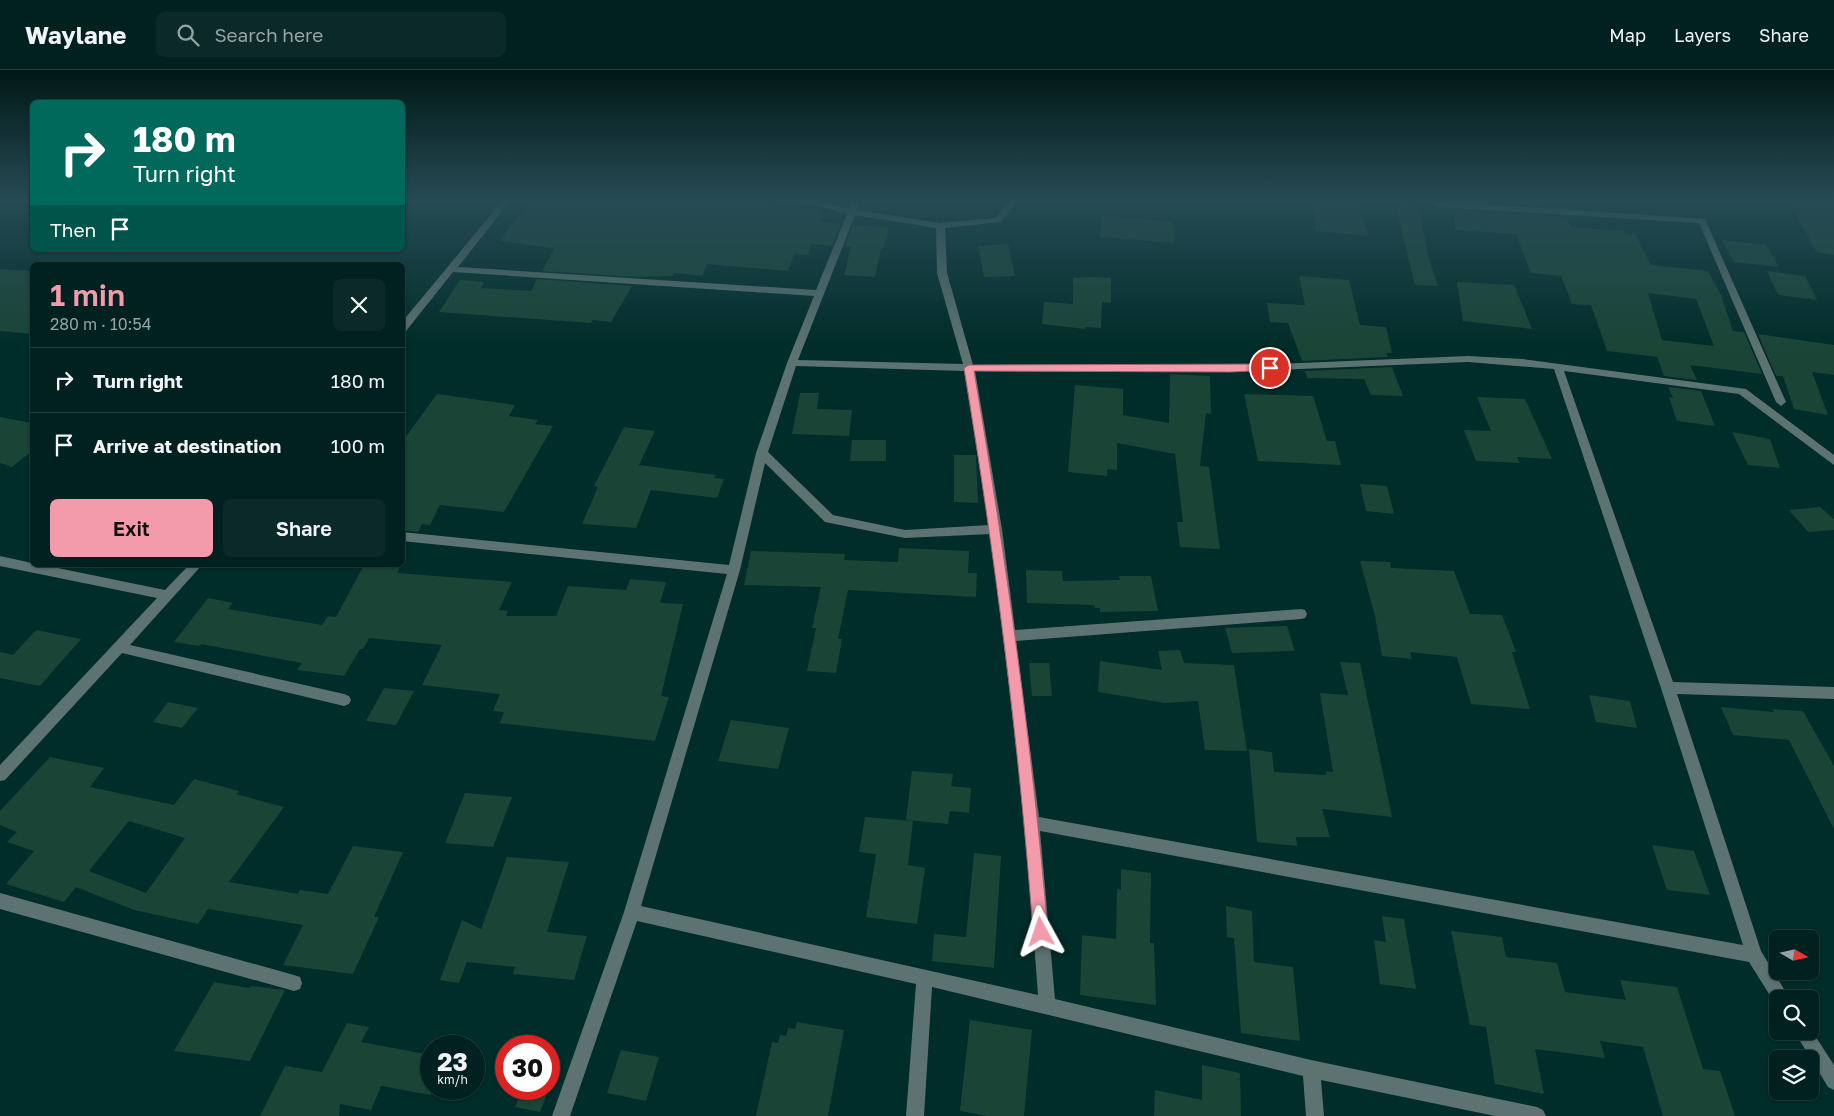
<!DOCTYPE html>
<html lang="en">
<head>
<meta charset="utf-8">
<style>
	:root { --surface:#00211f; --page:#0a2928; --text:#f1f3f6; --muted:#95a3a4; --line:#223e3d; --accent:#f39aab }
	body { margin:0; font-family:"Golos Text",sans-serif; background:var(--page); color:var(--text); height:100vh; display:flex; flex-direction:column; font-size:19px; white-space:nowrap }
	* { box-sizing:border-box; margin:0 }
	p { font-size:16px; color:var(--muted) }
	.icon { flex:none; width:28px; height:28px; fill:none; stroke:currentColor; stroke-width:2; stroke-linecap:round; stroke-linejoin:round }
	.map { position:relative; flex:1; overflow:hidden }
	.panel { position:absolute; left:30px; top:192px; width:375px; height:305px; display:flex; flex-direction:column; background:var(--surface); border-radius:8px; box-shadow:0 1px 4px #0004,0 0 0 1px var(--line) }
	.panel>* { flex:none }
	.hud { position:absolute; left:30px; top:30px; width:375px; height:152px; border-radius:8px; box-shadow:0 1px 4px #0004,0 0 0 1px var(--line); background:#00695c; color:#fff; overflow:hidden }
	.needle { width:32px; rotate:99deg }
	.fabs { position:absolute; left:1769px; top:860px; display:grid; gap:10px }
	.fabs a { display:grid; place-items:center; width:50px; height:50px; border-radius:8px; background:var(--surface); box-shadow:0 1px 4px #0004,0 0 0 1px var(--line); font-size:25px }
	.speed { position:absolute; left:420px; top:965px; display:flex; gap:10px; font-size:25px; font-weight:700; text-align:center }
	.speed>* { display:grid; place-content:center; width:65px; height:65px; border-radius:50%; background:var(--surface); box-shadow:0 1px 4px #0004,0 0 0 1px var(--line); line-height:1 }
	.speed small { font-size:12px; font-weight:400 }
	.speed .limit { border:8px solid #d22; background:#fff; color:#111 }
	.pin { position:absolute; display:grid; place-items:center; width:42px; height:42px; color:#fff; margin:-21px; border:2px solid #fff; border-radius:50%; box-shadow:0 1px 5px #0007 }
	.me { position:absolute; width:55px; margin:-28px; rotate:355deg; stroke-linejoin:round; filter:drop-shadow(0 0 4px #0008) }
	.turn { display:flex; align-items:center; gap:18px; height:105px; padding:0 20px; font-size:22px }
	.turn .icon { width:65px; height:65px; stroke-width:2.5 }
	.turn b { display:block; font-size:35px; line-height:42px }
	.then { display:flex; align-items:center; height:48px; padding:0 20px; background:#0003; gap:10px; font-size:19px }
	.round { display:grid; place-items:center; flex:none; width:52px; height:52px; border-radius:8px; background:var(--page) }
	.headline { display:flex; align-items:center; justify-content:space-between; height:85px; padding:0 20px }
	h1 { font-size:30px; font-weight:600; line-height:38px; color:var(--accent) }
	.cta { display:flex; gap:10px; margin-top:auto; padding:10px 20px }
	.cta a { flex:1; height:58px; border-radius:8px; background:var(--accent); color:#111; font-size:20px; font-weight:600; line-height:58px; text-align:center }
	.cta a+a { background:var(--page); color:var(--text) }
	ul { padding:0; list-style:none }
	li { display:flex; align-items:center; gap:15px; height:65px; padding:0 20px; border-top:1px solid var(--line) }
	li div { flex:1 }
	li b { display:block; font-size:19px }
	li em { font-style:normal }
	header { display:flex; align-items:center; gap:30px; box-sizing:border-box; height:70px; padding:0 25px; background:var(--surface); border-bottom:1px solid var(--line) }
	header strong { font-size:24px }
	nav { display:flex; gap:28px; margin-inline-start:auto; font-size:18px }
	.search { width:350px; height:45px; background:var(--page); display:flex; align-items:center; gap:12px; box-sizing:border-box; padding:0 18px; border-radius:8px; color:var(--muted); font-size:19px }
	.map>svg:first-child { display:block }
	.building { fill:#1a4536; fill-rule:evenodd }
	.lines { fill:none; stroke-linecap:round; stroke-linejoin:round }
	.minor { fill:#5d7371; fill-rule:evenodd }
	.route { fill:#f39aab; stroke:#9e646f }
</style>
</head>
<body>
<header>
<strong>Waylane</strong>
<div class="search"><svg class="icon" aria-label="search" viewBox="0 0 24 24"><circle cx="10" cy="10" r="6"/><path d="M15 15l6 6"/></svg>Search here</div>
<nav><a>Map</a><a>Layers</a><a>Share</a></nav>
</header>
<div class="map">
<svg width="1834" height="1046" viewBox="0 0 1834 1046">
	<rect width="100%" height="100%" fill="#002c29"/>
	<!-- building -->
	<path class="building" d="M 545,130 L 717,130 L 771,133 L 770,136 L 823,140 L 819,152 L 841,154 L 832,176 L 812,174 L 808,185 L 794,184 L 788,201 L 707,194 L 702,206 L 674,203 L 673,206 L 637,207 L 542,201 L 555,178 L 499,171 L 529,133 L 542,134 Z
		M 1311,130 L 1356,130 L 1369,166 L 1316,161 Z
		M 1456,130 L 1544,130 L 1548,137 Z
		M 1788,130 L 1834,130 L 1834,185 L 1816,182 Z
		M 1395,133 L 1418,135 L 1429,189 L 1438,216 L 1415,215 Z
		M 1455,140 L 1566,147 L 1571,157 L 1624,161 L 1625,164 L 1636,165 L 1651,195 L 1708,201 L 1721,225 L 1733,261 L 1744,262 L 1762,304 L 1690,295 L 1697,310 L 1664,306 L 1657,287 L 1607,281 L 1591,235 L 1572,234 L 1561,206 L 1531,203 L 1516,164 L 1455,160 ZM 1648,223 L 1696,229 L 1714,276 L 1662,270 Z
		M 1101,145 L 1173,152 L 1174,173 L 1100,167 Z
		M 853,155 L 889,157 L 883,179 L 881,179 L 875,207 L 844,205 L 851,177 L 845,176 Z
		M 1722,170 L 1766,175 L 1779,197 L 1734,192 Z
		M 1008,174 L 1015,206 L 984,207 L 978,176 Z
		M 0,199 L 32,201 L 32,264 L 0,261 Z
		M 1767,201 L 1805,206 L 1817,230 L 1778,225 Z
		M 1299,206 L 1349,210 L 1360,255 L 1386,257 L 1392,283 L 1386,283 L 1388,287 L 1302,291 L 1288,253 L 1270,252 L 1267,233 L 1305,235 Z
		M 1091,207 L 1111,208 L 1111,233 L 1102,232 L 1101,258 L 1085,257 L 1085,259 L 1042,254 L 1044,232 L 1073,234 L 1073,208 Z
		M 537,209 L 632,216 L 611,252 L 593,250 L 591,253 L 439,242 L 460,210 L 484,212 L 481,218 L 531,221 Z
		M 1457,212 L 1514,215 L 1532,259 L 1463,251 Z
		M 1758,264 L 1834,275 L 1834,305 L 1812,302 L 1828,345 L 1794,339 L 1783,306 L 1776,306 Z
		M 1392,297 L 1403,326 L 1371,325 L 1364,309 L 1307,308 L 1305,301 Z
		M 1170,304 L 1210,306 L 1211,344 L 1206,343 L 1200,396 L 1209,397 L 1220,479 L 1180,477 L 1177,452 L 1183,452 L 1175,384 L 1117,373 L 1117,400 L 1107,399 L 1107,406 L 1068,402 L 1075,315 L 1123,319 L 1123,345 L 1169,353 Z
		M 1668,317 L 1701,321 L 1715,356 L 1677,351 L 1669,327 L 1673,328 Z
		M 800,323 L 819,323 L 817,339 L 852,340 L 849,366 L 792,364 Z
		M 437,324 L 515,335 L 509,346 L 538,350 L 535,354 L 553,356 L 504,442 L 440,435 L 430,455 L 422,454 L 418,462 L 402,460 L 402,372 Z
		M 1244,324 L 1313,326 L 1327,371 L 1335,371 L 1341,395 L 1258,391 Z
		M 1477,327 L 1525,329 L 1552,389 L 1517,387 L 1520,393 L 1476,391 L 1464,360 L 1491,361 Z
		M 0,347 L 32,353 L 32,381 L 12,397 L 0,393 Z
		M 624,357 L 655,361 L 639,395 L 716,405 L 714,408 L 724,409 L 717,428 L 651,420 L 636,458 L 582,454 L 598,417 L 594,416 Z
		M 1732,362 L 1770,369 L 1780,398 L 1748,395 Z
		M 852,370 L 886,370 L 886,391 L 850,391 Z
		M 954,385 L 976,385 L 978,433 L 954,432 Z
		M 1360,414 L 1387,416 L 1394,444 L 1366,441 Z
		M 1820,437 L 1834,449 L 1834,460 L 1808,462 L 1789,440 Z
		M 899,478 L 969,481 L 968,503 L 977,503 L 976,527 L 848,520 L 838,569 L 842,569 L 836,603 L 807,601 L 816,558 L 812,558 L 821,517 L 744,515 L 751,481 L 845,484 L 844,490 L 898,492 Z
		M 1360,491 L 1390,492 L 1391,498 L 1454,501 L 1470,544 L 1502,545 L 1516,582 L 1512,582 L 1530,639 L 1471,634 L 1457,587 L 1410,582 L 1412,589 L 1382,586 L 1375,546 Z
		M 364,495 L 401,495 L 397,503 L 512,512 L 499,540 L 508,541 L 506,546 L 556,546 L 568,516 L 626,520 L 630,509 L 666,512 L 660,533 L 683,534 L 661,626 L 669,627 L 655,671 L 500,653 L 504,642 L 493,641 L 500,624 L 422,615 L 442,575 L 369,568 L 363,579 L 360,579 L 344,606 L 297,600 L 302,593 L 201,574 L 199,576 L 174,572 L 208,528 L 233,533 L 228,539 L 322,555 L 328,546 L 336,547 Z
		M 1026,500 L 1062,501 L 1063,511 L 1120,510 L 1119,506 L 1151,506 L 1158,541 L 1100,542 L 1100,538 L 1095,538 L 1094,535 L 1027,533 Z
		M 1287,556 L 1295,581 L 1232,583 L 1225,558 Z
		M 36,560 L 81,569 L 40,616 L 0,608 L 0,582 L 13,585 Z
		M 1180,580 L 1184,593 L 1234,595 L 1247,681 L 1205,680 L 1198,631 L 1165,633 L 1098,622 L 1100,591 L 1162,600 L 1158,581 Z
		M 1340,592 L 1360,593 L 1392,747 L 1322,739 L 1330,767 L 1296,767 L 1297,776 L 1257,772 L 1249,679 L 1272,682 L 1274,702 L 1326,705 L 1326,701 L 1333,702 L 1320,623 L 1348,625 Z
		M 1029,593 L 1049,593 L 1052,626 L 1032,626 Z
		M 384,618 L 414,621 L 396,655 L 366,651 Z
		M 1589,625 L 1630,631 L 1637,658 L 1596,652 Z
		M 168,632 L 198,638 L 182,658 L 153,652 Z
		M 1721,637 L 1774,642 L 1772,639 L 1803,641 L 1834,696 L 1834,759 L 1789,670 L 1733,665 Z
		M 731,650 L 789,658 L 778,699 L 718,691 Z
		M 50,687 L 104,698 L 90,717 L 174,735 L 194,709 L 239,721 L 236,724 L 284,737 L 229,812 L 298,824 L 300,820 L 328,824 L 353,776 L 403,782 L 374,847 L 379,847 L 353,904 L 283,895 L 303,855 L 208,839 L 198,854 L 134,840 L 76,817 L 64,832 L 6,814 L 34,781 L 7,772 L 17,762 L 0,755 L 0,741 ZM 129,751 L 185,768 L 146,823 L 89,801 Z
		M 912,701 L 953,704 L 951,716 L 971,718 L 969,743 L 950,741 L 948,754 L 906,750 Z
		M 465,723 L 512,727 L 493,777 L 445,773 Z
		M 865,747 L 913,751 L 908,795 L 925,798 L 917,854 L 866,847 L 876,784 L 859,782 Z
		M 1652,775 L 1694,781 L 1710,825 L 1667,820 Z
		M 974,783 L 1001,786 L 994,898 L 932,891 L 934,864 L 966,867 Z
		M 507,787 L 569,792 L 547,862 L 587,866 L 574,910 L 513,904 L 515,897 L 467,892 L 459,913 L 440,910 L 462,850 L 481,859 Z
		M 1121,799 L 1151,803 L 1150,873 L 1154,873 L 1156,935 L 1080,925 L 1082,865 L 1116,869 L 1117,819 L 1121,820 Z
		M 1226,836 L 1252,841 L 1254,892 L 1293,897 L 1300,971 L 1241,963 L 1234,868 L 1227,867 Z
		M 1382,846 L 1404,849 L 1416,919 L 1380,914 L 1374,870 L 1386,872 Z
		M 1451,861 L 1502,867 L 1506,887 L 1557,893 L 1565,922 L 1626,930 L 1620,910 L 1677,917 L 1703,999 L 1720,1001 L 1735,1046 L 1663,1046 L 1643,977 L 1600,971 L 1605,988 L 1535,979 L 1544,1024 L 1495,1014 L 1486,957 L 1470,955 Z
		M 214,912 L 250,918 L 252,916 L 285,920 L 250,991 L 174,981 Z
		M 970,950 L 1032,960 L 1024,1046 L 987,1046 L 960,1041 Z
		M 797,952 L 844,960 L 828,1046 L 756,1046 L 772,972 L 778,973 L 780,965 L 786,966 L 788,958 L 795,959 Z
		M 347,953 L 369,957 L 361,972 L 431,985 L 431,1025 L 381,1016 L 371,1040 L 340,1034 L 339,1046 L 260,1046 L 285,996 L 322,1002 Z
		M 621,980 L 659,987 L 646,1031 L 607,1023 Z
		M 1202,995 L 1240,1003 L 1241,1046 L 1154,1046 L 1155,1020 L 1202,1030 Z
		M 522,1019 L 549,1019 L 540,1042 L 515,1037 Z"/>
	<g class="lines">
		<!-- minor -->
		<path class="minor" d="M 503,130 L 511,130 L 458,197 L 816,220 L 847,144 L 814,135 L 778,133 L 774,130 L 815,130 L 849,139 L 853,130 L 861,130 L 857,140 L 940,153 L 995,148 L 1011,130 L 1019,130 L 1001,152 L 945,158 L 947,203 L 973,295 L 1230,296 L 1468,286 L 1523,289 L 1746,319 L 1834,385 L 1834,395 L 1739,324 L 1564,301 L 1673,612 L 1834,617 L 1834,629 L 1677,624 L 1761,881 L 1790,929 L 1778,929 L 1776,935 L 1749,892 L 1040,761 L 1055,929 L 1311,990 L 1537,1037 L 1543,1040 L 1546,1046 L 1495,1046 L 1321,1010 L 1324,1046 L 1306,1046 L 1303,1006 L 932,917 L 924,1046 L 906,1046 L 916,914 L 637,851 L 570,1046 L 552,1046 L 624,842 L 727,504 L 402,471 L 402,462 L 729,495 L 756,383 L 787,293 L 814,226 L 453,202 L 406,261 L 402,262 L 402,252 ZM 855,145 L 936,158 L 937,203 L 963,294 L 798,290 ZM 1468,292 L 1554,299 L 1661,618 L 1743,875 L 1039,747 L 1016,571 L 1301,549 L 1305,548 L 1307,544 L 1305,540 L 1301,539 L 1015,560 L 1002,459 L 975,301 L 1230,302 ZM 796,296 L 964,301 L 989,455 L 905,460 L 833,445 L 768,382 ZM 765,393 L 825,452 L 905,468 L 991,464 L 1025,753 L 1038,925 L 641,836 L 740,500 Z
			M 1423,130 L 1705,149 L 1786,332 L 1781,336 L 1776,332 L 1699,153 L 1437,137 Z
			M 0,486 L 32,493 L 32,495 L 43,495 L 165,520 L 189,495 L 202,495 L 130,575 L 344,624 L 349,626 L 351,630 L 349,634 L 344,636 L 122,583 L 5,710 L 0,711 L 0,695 L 157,528 L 0,496 Z
			M 0,823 L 294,905 L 300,907 L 302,913 L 300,919 L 294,921 L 0,839 Z
			M 1810,958 L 1834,995 L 1834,1020 L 1828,1017 L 1794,961 L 1810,961 Z"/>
	</g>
	<!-- sky -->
	<linearGradient id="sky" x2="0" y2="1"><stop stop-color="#001817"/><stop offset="0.47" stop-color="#264b54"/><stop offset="1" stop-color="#264b54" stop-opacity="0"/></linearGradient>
	<rect width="1834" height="276" fill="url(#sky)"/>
	<!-- route -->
	<path class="route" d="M 1270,294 L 1274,298 L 1273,300 L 1230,302 L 974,301 C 1006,488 1032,674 1048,862 L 1046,867 L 1041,870 L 1036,867 L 1033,862 C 1019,673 995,486 964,298 L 969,295 Z"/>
</svg>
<div class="fabs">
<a><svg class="needle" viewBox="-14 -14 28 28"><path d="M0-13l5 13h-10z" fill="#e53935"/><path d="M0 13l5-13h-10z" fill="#95a3a4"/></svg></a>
<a><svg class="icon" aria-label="search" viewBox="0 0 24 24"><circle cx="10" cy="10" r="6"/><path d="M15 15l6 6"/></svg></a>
<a><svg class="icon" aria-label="layers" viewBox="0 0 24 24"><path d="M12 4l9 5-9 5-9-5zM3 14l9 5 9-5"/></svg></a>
</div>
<div class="speed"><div>23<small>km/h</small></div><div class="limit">30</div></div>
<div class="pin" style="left:1270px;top:298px;background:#d93025"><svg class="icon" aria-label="arrive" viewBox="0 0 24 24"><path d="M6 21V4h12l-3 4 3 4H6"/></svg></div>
<svg class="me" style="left:1041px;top:862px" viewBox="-20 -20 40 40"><path d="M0-17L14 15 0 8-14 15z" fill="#f39aab" stroke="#fff" stroke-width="4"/></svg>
<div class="hud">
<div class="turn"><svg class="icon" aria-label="right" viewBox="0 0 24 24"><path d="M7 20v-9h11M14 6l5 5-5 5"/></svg><div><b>180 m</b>Turn right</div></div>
<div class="then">Then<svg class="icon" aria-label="arrive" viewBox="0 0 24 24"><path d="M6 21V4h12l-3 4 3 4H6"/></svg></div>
</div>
<section class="panel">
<div class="headline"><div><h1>1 min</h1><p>280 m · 10:54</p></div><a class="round"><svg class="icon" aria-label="close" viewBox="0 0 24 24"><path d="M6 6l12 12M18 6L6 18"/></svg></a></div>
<ul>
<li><svg class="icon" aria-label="right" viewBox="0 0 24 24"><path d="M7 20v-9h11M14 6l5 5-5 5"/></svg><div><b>Turn right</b></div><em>180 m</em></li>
<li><svg class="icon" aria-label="arrive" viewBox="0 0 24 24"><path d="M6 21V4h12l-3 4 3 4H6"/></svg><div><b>Arrive at destination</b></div><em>100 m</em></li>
</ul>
<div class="cta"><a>Exit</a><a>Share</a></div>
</section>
</div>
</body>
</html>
